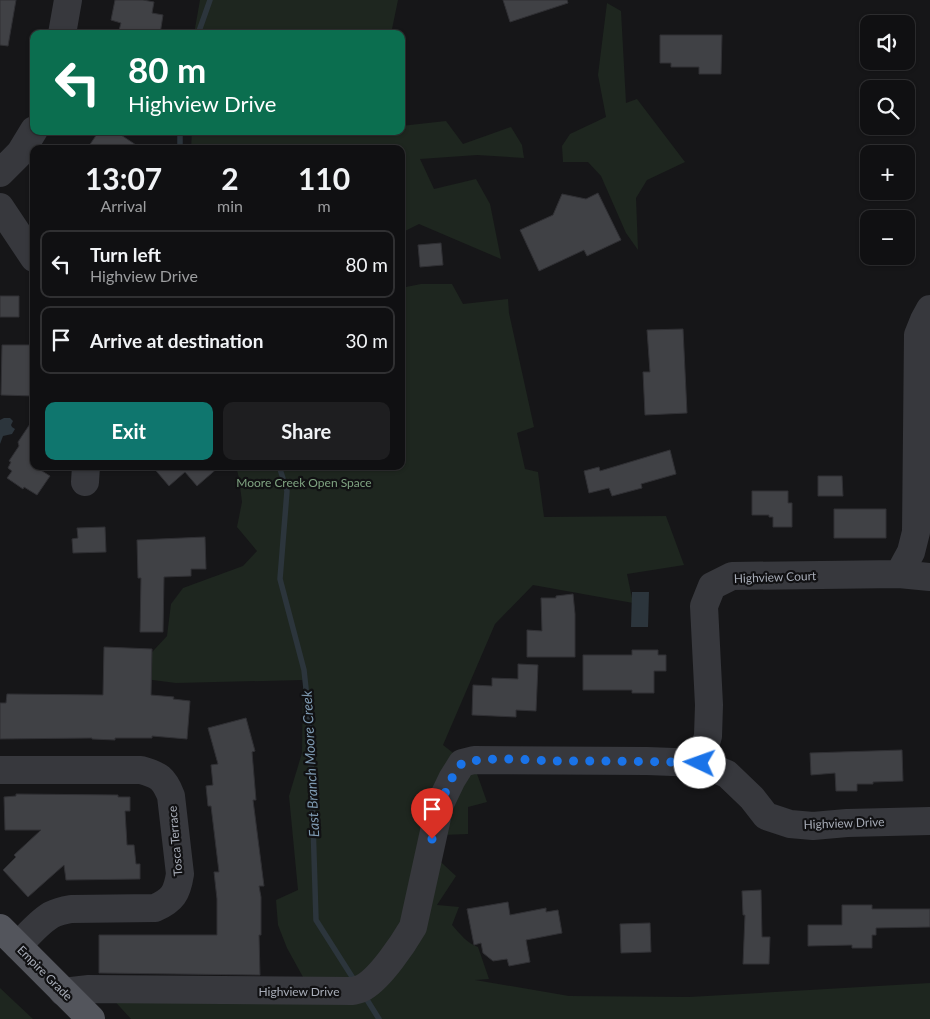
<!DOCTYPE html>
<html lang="en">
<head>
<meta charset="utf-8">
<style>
	:root { --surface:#101012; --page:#1e1e20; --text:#f1f3f6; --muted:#9c9d9f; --line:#303032; --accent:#0f766e }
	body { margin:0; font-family:Lato,sans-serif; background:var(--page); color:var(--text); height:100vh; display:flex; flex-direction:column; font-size:19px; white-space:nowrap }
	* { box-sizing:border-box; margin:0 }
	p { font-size:16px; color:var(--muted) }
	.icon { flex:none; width:28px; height:28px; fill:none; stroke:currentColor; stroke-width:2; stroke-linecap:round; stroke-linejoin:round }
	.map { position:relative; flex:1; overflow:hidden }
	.drawer { position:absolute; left:30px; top:145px; width:375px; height:325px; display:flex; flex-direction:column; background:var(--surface); border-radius:10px; box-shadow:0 1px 4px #0004,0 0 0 1px var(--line) }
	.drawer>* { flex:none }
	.banner { position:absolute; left:30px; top:30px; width:375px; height:105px; border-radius:10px; box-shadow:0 1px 4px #0004,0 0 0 1px var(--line); background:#0b6e4f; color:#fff; overflow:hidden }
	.fabs { position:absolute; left:860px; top:15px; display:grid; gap:10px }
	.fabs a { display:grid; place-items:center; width:55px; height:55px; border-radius:10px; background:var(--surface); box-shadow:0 1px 4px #0004,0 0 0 1px var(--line); font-size:25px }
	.pin { position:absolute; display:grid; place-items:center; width:42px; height:42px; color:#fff; margin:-51px -21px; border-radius:50% 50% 50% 0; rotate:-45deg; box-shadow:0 0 5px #0007 }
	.pin .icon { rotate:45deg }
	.me { position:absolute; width:55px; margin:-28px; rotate:273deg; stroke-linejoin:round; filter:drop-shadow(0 0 4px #0008) }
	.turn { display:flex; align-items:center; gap:18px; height:105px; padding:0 15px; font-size:22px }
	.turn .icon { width:65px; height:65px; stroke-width:2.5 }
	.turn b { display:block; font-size:35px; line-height:42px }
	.eta { display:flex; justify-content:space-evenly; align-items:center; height:85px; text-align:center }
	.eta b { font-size:30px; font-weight:700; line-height:35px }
	.action { display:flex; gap:10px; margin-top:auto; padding:10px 15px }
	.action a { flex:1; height:58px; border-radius:10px; background:var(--accent); color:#fff; font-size:20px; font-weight:700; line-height:58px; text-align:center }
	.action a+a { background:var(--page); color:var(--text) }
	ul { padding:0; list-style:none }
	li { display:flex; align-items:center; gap:15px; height:68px; margin:0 10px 8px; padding:0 5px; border:2px solid var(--line); border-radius:10px }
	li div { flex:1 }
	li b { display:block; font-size:19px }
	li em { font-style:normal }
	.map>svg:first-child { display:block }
	.green { fill:#1e261f }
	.water { fill:#2c353c }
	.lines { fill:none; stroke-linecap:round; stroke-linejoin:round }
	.stream { stroke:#2c353c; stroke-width:5.5 }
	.building { fill:#404145; stroke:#303034 }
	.minor { stroke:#37383d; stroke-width:28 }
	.major { stroke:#53555c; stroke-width:28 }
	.route { stroke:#1a73e8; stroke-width:9; stroke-dasharray:0 16.2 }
	.labels { text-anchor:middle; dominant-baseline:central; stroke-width:4.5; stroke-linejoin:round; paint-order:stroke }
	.park-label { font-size:12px; fill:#7fa381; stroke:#111113 }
	.street-label { font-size:12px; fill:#a8adb8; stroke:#111113 }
	.water-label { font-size:14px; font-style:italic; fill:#7f9bb3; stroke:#111113 }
</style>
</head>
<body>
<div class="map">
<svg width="930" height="1019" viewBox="0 0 930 1019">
	<rect width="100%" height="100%" fill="#161618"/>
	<!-- green -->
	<path class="green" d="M 200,0 L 398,0 L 391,34 L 194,34 Z
		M 607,3 L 621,11 L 626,103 L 637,99 L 685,162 L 647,180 L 636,198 L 638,250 L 626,233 L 601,176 L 588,162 L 563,162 L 562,146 L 570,134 L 606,117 L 598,75 Z
		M 446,121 L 463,144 L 511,127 L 522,145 L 524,158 L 477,155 L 420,159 L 434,189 L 476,179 L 490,204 L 501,259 L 419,224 L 401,233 L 401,149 L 191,149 L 192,131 L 401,131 L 401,126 Z
		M 421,284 L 452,284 L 463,304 L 508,299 L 509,313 L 534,427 L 517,433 L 525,469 L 538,472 L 544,517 L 666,516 L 684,565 L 627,574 L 633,603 L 533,585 L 495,624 L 443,745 L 476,771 L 487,802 L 468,807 L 468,834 L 442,835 L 431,853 L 456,876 L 437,905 L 459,907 L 452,925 C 460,934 467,943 478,947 L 489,979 L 475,980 L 569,996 L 689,997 L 930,983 L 930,1019 L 131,1019 L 110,996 L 303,977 L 287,948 L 278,925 L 276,900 L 298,890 L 289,796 L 302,753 L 303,680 L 176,683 L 129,677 L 167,636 L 171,604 L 183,588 L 243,566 L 257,551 L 237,527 L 242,502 L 239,478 L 236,466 L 401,466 L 401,288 Z
		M 0,988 L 33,1019 L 0,1019 Z"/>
	<!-- water -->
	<path class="water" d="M 4,418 L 10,418 L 13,421 L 11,425 L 12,427 L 15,429 L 12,434 L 3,436 L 0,444 L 0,420 Z
		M 632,592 L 649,592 L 648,627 L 631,627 Z"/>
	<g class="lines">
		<!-- stream -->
		<path class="stream" d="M 198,34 L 210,0
			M 180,131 L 180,149
			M 279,466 L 287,491 L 280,579 L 304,670 L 310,726 L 316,920 L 356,983
			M 364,995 L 379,1019"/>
	</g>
	<!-- building -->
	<path class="building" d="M 0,0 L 16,0 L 8,46 L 0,45 Z
		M 115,0 L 143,0 L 154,2 L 152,13 L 163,15 L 160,34 L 118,34 L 121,23 L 111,20 Z
		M 503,0 L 567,0 L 568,3 L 510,22 Z
		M 660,35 L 722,35 L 721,74 L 699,74 L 699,67 L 671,67 L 671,63 L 660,63 Z
		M 99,131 L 115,131 L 142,149 L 87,149 Z
		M 598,193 L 621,240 L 587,256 L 584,250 L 539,271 L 520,230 L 553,215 L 562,194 L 586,199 Z
		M 441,243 L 443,265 L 420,267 L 418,245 Z
		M 0,296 L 19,296 L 19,317 L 0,317 Z
		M 683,329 L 687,413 L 645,415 L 643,372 L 650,372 L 647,330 Z
		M 2,345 L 34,345 L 34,396 L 1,395 Z
		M 34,418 L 34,466 L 50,476 L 37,495 L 24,487 L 23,489 L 7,478 L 12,471 L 8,468 L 11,462 L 9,461 L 19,446 L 18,442 Z
		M 670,450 L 676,474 L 641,484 L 642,488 L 612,496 L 609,488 L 589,493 L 584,471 L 599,467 L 600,471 Z
		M 152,466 L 220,466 L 197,486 L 185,472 L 169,486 Z
		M 818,476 L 842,476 L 843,496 L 818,496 Z
		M 752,491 L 788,491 L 788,503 L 792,503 L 792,527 L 773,527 L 773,517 L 769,517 L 769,515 L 752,515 Z
		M 834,509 L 886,509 L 886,538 L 834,538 Z
		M 105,527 L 106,552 L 73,553 L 72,539 L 78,538 L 77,528 Z
		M 205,537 L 206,569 L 191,569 L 191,576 L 164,577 L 163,632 L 140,632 L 141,578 L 138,578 L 137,540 Z
		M 573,594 L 575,614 L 575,657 L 527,657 L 527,630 L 542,631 L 541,598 L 556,598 L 556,596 Z
		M 104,647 L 152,649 L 151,695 L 174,697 L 173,699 L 190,701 L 187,739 L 152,736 L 152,738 L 115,738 L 115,740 L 92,739 L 92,738 L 0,739 L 0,703 L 6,703 L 7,694 L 103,695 Z
		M 632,650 L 658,650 L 658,655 L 666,655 L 666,671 L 654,671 L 654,693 L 632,693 L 632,690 L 583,690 L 583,655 L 632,655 Z
		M 518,664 L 538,665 L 536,711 L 516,710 L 516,717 L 472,715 L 473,685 L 492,686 L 492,678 L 518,679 Z
		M 246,718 L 255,751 L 252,752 L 256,800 L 253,800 L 264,886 L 259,886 L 261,897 L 261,935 L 259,935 L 260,975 L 99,973 L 99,935 L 217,935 L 217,899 L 214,872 L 219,872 L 211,806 L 208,806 L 206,786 L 213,785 L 211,765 L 218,764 L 208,728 Z
		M 902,750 L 903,781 L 873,782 L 873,784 L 857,784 L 857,791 L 836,791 L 835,773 L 811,775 L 810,753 Z
		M 16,794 L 118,795 L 118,797 L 130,797 L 130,811 L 125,811 L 127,845 L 134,845 L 136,864 L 140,864 L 140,879 L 66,880 L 64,865 L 28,897 L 3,870 L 16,857 L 14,855 L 41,830 L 5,830 L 4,797 L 16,796 Z
		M 761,890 L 762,937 L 770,937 L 769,964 L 743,964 L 745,915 L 743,915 L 742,891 Z
		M 508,902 L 510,915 L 546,908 L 546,912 L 558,910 L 562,933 L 526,940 L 530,962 L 509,966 L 507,959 L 493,961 L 483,953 L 481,943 L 474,945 L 467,909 Z
		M 842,905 L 872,905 L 872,909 L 930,909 L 930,927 L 876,928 L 876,935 L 872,935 L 872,948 L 852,948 L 852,945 L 808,946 L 808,925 L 842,925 Z
		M 650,923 L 651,952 L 621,953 L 620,924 Z"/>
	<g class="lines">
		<!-- minor -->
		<path class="minor" d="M 62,34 L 68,0
			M 0,173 L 20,153 L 34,130
			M 0,207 L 34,258
			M 85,482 L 86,466
			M 899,574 L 930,577
			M 700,763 L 708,736 L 709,705 L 704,606 L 712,586 L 732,576 L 899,574 L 911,552 L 916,532 L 918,335 L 924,320 L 930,309
			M 0,770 L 141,770 C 159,775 164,778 171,796 L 180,874 C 177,893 173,900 155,908 L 71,909 C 65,910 57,912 51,915 C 38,923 28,935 18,946
			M 63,992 L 89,989 L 353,991 C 357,990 361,989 364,987 C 381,977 403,944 413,927 L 440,804 L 452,779 L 462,763 L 474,760 L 647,761 L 700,763 L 727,774 L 752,798 L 766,816 L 790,824 L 813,826 L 847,823 L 930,821"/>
		<!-- major -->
		<path class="major" d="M 0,928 L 91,1019"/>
	</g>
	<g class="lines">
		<!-- route -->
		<path class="route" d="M 432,839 L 440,804 L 452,778 L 462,763 C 491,756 525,760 554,761 C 603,761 652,761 700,763"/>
	</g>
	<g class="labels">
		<!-- park labels -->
		<g class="park-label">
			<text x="304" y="482">Moore Creek Open Space</text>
		</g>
		<!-- street labels -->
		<g class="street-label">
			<text transform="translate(775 577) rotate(-2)">Highview Court</text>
			<text transform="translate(844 823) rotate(-2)">Highview Drive</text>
			<text transform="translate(175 841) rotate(-95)">Tosca Terrace</text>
			<text transform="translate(45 973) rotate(45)">Empire Grade</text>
			<text x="299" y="991">Highview Drive</text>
		</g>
		<!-- water labels -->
		<g class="water-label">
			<text transform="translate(310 764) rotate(-93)">East Branch Moore Creek</text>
		</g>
	</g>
</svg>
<div class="fabs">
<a><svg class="icon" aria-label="sound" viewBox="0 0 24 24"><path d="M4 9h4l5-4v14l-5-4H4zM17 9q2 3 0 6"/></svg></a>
<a><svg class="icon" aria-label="search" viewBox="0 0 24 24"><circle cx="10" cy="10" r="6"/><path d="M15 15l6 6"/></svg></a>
<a>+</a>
<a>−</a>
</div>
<div class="pin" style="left:432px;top:839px;background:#d93025"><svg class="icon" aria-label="arrive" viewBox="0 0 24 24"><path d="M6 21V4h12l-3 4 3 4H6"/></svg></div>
<svg class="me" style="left:700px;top:763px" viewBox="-20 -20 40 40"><circle r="19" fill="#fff"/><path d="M0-13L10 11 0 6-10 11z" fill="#1a73e8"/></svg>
<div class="banner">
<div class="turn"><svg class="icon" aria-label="left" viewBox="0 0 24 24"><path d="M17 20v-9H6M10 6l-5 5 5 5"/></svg><div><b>80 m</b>Highview Drive</div></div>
</div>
<section class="drawer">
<div class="eta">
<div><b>13:07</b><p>Arrival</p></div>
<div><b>2</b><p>min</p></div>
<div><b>110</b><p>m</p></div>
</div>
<ul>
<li><svg class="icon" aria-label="left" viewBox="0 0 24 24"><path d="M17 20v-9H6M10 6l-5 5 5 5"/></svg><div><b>Turn left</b><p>Highview Drive</p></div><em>80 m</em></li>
<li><svg class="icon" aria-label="arrive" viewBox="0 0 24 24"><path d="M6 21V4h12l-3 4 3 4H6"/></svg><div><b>Arrive at destination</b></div><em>30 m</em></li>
</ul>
<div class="action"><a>Exit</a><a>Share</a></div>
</section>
</div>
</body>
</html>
